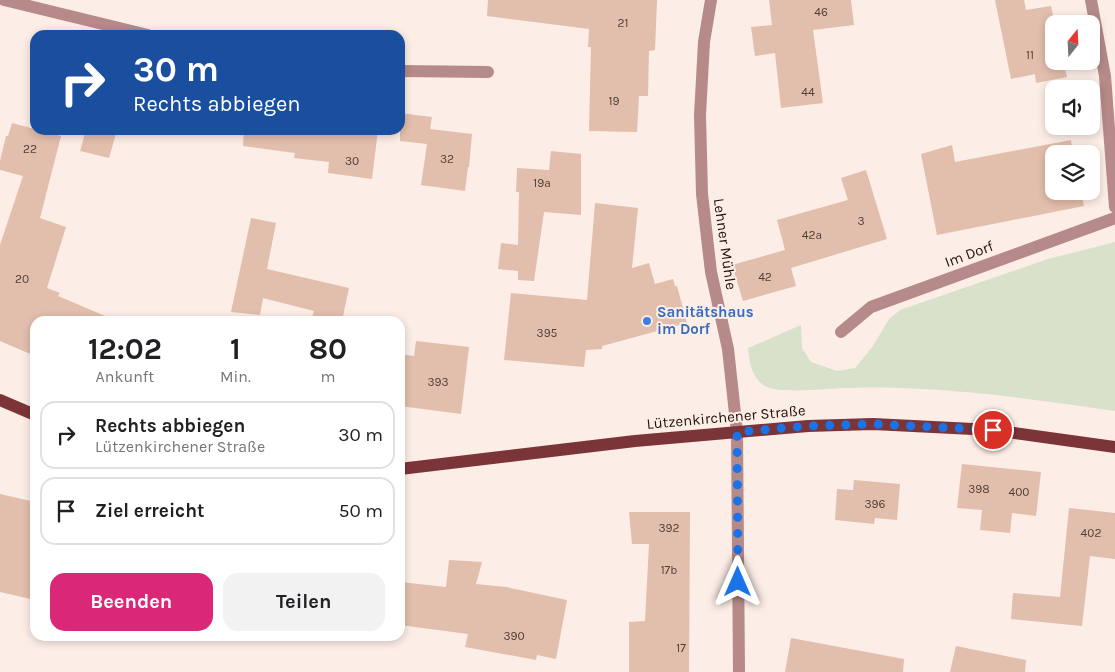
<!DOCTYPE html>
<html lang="de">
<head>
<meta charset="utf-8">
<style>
	:root { --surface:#fff; --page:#f2f2f2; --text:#202124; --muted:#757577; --line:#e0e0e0; --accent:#db2777 }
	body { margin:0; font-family:Karla,sans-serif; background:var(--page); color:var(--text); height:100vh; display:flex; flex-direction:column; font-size:19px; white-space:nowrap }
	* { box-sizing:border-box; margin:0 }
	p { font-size:16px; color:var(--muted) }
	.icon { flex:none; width:28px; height:28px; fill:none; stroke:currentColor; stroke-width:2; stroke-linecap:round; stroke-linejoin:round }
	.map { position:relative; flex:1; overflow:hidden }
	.side { position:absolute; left:30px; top:316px; width:375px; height:325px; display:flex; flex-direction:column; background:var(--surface); border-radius:15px; box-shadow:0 2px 8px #0003 }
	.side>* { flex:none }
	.top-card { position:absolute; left:30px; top:30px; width:375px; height:105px; border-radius:15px; box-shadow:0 2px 8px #0003; background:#1a4fa0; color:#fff; overflow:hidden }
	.needle { width:32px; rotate:18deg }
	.controls { position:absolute; left:1045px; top:15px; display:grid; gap:10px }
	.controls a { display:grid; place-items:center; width:55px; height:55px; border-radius:10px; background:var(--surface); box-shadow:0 2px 8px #0003; font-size:25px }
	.pin { position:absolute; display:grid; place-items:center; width:42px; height:42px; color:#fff; margin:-21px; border:2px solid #fff; border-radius:50%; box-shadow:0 1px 5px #0007 }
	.me { position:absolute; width:55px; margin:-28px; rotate:0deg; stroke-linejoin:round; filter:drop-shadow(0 0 4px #0008) }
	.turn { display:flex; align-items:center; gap:18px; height:105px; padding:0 20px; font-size:22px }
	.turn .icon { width:65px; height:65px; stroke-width:2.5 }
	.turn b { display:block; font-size:35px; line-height:42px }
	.eta { display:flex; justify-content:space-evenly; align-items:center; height:85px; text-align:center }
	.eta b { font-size:30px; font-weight:700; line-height:35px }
	.button { display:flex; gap:10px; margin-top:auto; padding:10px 20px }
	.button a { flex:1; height:58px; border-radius:15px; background:var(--accent); color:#fff; font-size:20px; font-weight:700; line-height:58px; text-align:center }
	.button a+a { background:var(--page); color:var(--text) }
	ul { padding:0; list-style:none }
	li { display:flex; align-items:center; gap:15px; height:68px; margin:0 10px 8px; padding:0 10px; border:2px solid var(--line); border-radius:15px }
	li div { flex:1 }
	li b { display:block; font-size:19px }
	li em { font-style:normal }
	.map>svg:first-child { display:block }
	.green { fill:#d8e2cb }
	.building { fill:#e2bead }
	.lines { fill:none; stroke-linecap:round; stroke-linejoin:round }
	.minor { stroke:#b58a89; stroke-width:12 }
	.major { stroke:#7b3538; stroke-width:12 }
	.route { stroke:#1a73e8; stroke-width:9; stroke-dasharray:0 16.2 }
	.shop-dot { fill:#3f7fe0; stroke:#fcede6; stroke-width:2 }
	.labels { text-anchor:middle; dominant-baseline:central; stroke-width:4; stroke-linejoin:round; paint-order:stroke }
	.number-label { font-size:12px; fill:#503e35 }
	.street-label { font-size:15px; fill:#20130d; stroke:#fcede6 }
	.shop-label { font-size:15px; font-weight:bold; fill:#366cbe; stroke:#fcede6; text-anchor:start }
</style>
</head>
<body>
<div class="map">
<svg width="1115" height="672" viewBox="0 0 1115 672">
	<rect width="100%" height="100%" fill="#fcede6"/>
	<!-- green -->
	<path class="green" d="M 1115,242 L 1115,411 C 1051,402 987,392 923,389 C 899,388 874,387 850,388 C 831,388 783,394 767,387 C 752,380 749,362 748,348 L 801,325 L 802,348 L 811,362 L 837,371 L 855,368 L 873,346 L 889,319 L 900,310 L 1048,259 Z"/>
	<!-- building -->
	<path class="building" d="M 488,0 L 657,0 L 655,50 L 649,51 L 648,96 L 639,96 L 637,132 L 589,131 L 591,47 L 588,47 L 589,29 L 487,16 Z
		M 769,0 L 851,0 L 854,25 L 813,30 L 823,103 L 781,108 L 775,53 L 755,56 L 751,27 L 772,25 Z
		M 995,0 L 1024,0 L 1026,10 L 1051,6 L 1055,24 L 1054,61 L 1063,61 L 1067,77 L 1036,83 L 1035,74 L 1011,79 Z
		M 400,113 L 432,117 L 430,129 L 472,134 L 469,167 L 468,167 L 465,191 L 421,185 L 427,144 L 400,141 Z
		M 12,123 L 61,136 L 40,218 L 66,227 L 47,288 L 60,293 L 58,296 L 117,321 L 35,321 L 35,356 L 0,341 L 0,245 L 23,176 L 0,170 L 0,161 L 6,136 L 8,136 Z
		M 86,130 L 117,130 L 109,158 L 80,151 Z
		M 244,130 L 378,130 L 372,179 L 328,173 L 329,162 L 294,158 L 295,153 L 243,146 Z
		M 1071,140 L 1073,154 L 1054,154 L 1054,191 L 1081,191 L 1084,206 L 937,235 L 921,154 L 952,145 L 955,162 Z
		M 551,151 L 581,154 L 581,215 L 544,212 L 534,281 L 518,280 L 518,271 L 498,269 L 501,243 L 518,245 L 519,192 L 516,192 L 517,168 L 549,170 Z
		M 866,170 L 887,239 L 791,268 L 796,286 L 743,301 L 732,265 L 785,250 L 777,220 L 848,200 L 841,178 Z
		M 595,203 L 638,208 L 632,268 L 649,263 L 655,284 L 673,279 L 675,286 L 677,286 L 687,323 L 602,346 L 602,349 L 586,350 L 584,367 L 504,360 L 511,293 L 587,300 Z
		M 251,218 L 276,223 L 267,269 L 349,288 L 342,321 L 311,321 L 314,311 L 263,298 L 260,315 L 231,312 Z
		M 416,341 L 469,347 L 461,414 L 400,406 L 400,354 L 414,356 Z
		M 962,464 L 1041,472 L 1036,516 L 1012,513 L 1010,533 L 980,530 L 982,510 L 957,508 Z
		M 854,480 L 900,484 L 897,520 L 875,518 L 874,524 L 835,520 L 837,489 L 853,490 Z
		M 0,494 L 35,502 L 35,600 L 0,592 Z
		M 1069,508 L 1115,513 L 1115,559 L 1090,556 L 1082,626 L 1011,619 L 1013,593 L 1060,597 Z
		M 629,512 L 690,512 L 689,672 L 629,672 L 629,622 L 645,621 L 649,544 L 632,544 Z
		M 449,560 L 482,562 L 476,584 L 506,587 L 567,600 L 556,659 L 537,655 L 536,660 L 465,647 L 468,634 L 400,625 L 400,582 L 446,587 Z
		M 791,638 L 904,659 L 903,672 L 785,672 Z
		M 956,646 L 1026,660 L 1025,672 L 950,672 Z"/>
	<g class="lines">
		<!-- minor -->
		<path class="minor" d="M 4,0 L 148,35
			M 711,0 L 704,42 L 700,115 L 702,194 L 711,272 L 728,349 L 737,432 L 739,672
			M 1091,0 L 1105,76 L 1115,207
			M 400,71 L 488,72
			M 841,332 L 871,307 L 1115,218"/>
		<!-- major -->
		<path class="major" d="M 0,400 L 35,415
			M 400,469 L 635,441 L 808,426 L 873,424 L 993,430 L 1115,447"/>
	</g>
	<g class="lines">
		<!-- route -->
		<path class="route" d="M 738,582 L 737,432 L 808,426 L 873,424 L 993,430"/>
	</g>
	<!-- markers -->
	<circle class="shop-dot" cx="647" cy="321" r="5"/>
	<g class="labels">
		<!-- number labels -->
		<g class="number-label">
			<text x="821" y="12">46</text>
			<text x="623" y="23">21</text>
			<text x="1030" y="55">11</text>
			<text x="808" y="92">44</text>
			<text x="614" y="101">19</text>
			<text x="30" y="149">22</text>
			<text x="447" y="159">32</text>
			<text x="352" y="161">30</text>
			<text x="542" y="183">19a</text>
			<text x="861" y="221">3</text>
			<text x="812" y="235">42a</text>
			<text x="765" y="277">42</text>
			<text x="22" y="279">20</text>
			<text x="547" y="333">395</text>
			<text x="438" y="382">393</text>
			<text x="979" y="489">398</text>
			<text x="1019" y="492">400</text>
			<text x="875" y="504">396</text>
			<text x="669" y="528">392</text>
			<text x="1091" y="533">402</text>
			<text x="669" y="570">17b</text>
			<text x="514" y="636">390</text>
			<text x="681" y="648">17</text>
		</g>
		<!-- street labels -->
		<g class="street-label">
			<text transform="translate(725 244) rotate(82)">Lehner Mühle</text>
			<text transform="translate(969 254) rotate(-20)">Im Dorf</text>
			<text transform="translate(726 417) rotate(-5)">Lützenkirchener Straße</text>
		</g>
		<!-- shop labels -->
		<g class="shop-label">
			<text x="657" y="312">Sanitätshaus<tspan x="657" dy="17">im Dorf</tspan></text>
		</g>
	</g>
</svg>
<div class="controls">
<a><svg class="needle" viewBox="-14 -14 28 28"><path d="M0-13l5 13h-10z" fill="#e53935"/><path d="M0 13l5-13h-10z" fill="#757577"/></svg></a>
<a><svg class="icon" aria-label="sound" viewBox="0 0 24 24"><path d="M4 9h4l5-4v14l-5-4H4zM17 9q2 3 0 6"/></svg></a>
<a><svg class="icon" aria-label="layers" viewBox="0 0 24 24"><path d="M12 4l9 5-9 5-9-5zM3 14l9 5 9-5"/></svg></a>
</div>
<div class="pin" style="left:993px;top:430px;background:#d93025"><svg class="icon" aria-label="arrive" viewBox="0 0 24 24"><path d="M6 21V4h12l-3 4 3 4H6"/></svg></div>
<svg class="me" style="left:738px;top:582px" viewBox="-20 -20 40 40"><path d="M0-17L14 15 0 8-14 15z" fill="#1a73e8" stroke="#fff" stroke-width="4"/></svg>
<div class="top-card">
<div class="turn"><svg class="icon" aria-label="right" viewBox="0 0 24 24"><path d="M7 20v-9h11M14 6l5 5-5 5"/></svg><div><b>30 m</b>Rechts abbiegen</div></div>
</div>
<section class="side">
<div class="eta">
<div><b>12:02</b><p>Ankunft</p></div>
<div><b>1</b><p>Min.</p></div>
<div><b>80</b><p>m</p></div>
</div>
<ul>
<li><svg class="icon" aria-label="right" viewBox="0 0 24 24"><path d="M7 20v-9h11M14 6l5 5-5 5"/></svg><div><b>Rechts abbiegen</b><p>Lützenkirchener Straße</p></div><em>30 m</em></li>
<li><svg class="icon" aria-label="arrive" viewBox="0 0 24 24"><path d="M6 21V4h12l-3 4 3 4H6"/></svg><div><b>Ziel erreicht</b></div><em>50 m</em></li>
</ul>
<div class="button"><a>Beenden</a><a>Teilen</a></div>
</section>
</div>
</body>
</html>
